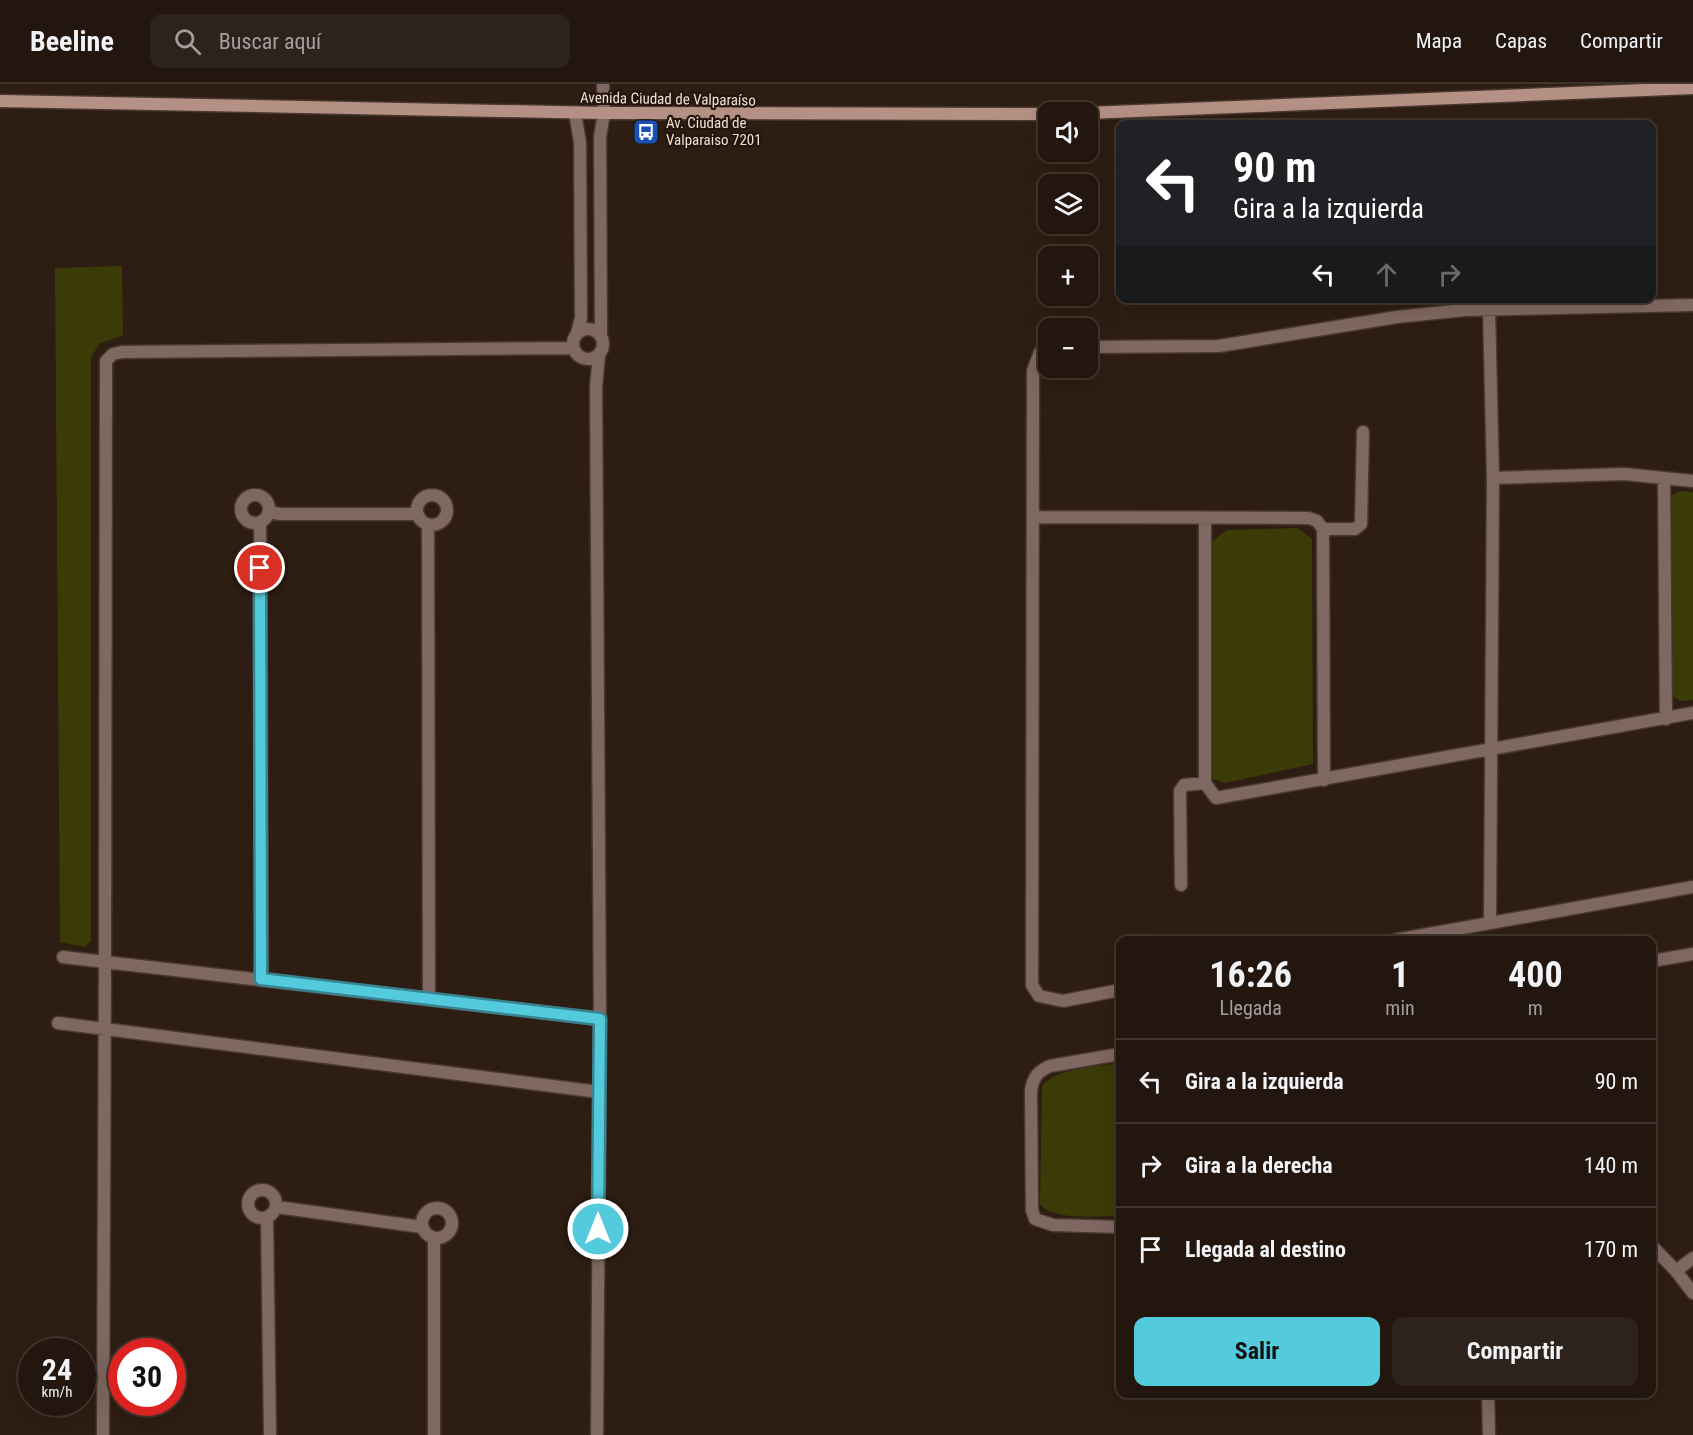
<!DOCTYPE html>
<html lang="es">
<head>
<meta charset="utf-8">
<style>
	:root { --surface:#22160e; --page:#2e231c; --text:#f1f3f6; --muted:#a29f9e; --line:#3f352e; --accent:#54cadd }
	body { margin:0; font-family:"Roboto Condensed",sans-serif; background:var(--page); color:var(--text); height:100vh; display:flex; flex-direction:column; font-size:22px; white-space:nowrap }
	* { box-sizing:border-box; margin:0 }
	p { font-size:20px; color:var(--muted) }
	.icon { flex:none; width:33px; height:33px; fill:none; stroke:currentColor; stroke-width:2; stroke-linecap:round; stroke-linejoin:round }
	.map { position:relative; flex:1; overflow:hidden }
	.side { position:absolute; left:1116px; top:852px; width:540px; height:462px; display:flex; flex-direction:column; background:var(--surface); border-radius:12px; box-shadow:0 6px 24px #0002,0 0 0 2px var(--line) }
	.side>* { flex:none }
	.hud { position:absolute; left:1116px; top:36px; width:540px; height:183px; border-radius:12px; box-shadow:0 6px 24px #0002,0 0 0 2px var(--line); background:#202124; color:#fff; overflow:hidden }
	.buttons { position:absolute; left:1038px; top:18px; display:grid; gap:12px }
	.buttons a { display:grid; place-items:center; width:60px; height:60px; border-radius:12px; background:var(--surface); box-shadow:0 6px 24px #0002,0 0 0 2px var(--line); font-size:30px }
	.speed { position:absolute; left:18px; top:1254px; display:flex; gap:12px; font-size:30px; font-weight:700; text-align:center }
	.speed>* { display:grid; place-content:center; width:78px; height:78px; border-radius:50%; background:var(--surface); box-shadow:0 6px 24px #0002,0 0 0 2px var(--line); line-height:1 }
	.speed small { font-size:15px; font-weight:400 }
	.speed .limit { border:9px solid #d22; background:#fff; color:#111 }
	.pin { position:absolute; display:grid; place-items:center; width:51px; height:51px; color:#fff; margin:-26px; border:3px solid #fff; border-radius:50%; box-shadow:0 2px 6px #0007 }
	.me { position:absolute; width:66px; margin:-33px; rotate:0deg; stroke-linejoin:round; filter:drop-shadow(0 0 4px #0008) }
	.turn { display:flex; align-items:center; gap:21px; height:126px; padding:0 18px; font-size:27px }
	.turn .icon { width:78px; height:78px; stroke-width:2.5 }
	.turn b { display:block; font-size:42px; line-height:51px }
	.lanes { display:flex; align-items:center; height:57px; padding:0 18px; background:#0003; justify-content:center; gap:30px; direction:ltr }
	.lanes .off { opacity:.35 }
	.eta { display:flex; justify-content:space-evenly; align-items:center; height:102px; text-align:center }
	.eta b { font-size:36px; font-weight:700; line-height:42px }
	.cta { display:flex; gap:12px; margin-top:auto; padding:12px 18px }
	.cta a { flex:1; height:69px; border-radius:12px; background:var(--accent); color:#111; font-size:24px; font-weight:700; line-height:69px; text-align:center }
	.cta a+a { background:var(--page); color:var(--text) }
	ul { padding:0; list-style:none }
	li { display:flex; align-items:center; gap:18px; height:84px; padding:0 18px; border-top:2px solid var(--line) }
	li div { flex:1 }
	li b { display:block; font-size:22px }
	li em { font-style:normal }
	header { display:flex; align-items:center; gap:36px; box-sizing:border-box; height:84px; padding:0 30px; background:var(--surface); border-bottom:2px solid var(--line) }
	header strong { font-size:28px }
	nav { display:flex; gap:33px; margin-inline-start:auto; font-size:21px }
	.search { width:420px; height:54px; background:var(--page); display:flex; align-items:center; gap:15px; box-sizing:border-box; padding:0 21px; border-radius:12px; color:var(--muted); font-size:22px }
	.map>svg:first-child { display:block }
	.green { fill:#3a3b07 }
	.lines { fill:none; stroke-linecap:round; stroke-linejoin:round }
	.street-casing { stroke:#49382e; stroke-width:15 }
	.secondary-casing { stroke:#49382e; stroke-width:15 }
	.street { stroke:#7f6861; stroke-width:12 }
	.secondary { stroke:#b59085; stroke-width:12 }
	.route-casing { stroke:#378390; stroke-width:15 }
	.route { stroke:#54cadd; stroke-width:10 }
	.labels { text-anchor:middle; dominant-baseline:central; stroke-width:4.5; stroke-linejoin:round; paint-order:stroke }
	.street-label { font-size:15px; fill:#ede1da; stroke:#241409 }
	.poi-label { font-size:15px; fill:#ede1da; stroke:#241409; text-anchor:start }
</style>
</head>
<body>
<header>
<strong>Beeline</strong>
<div class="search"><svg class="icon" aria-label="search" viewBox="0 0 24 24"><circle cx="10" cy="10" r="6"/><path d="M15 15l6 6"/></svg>Buscar aquí</div>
<nav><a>Mapa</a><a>Capas</a><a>Compartir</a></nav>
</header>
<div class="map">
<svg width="1693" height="1351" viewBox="0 0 1693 1351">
	<rect width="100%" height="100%" fill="#2e1d12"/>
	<!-- green -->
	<path class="green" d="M 122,182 L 123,251 L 99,260 L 91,274 L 91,857 L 85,863 L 60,858 L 55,184 Z
		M 1679,407 L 1693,408 L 1693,616 L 1681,617 L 1673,612 L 1671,412 Z
		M 1298,444 L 1312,455 L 1313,680 L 1225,699 L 1212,695 L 1211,458 L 1227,446 Z
		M 1120,979 L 1120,1132 C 1099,1132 1052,1137 1040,1120 L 1042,1003 C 1050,985 1101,982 1120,979 Z"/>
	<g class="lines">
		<!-- street casing -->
		<g class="street-casing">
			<path id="street" d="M 575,29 L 580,58 L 581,234 L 577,249
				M 1489,225 L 1493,394 L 1490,839
				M573 260a15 15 0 1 1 30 0a15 15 0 1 1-30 0Z
				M 601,251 L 600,53 L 604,29 L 603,0
				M 1088,263 L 1219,262 L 1397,233 L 1465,226 L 1693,221
				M 573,264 L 122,268 L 113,270 L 106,277 L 105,878 L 600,935 L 596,303 L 599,271
				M 1048,265 L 1040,268 L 1033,287 L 1032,901 L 1039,912 L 1063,917 L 1120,906
				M 1493,394 L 1625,390 L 1693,397
				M 1664,395 L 1666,635
				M241 425a14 14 0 1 1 28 0a14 14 0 1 1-28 0Z
				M417 426a15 15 0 1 1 30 0a15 15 0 1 1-30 0Z
				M 269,428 L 280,430 L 416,430
				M 1034,433 L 1309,434 L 1317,437 L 1323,445 L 1324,696
				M 1205,436 L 1205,699 L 1216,714 L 1693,629
				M 260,438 L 262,895
				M 428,441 L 429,915
				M 1323,445 L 1355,445 L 1361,440 L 1363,348
				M 1181,801 L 1180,707 L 1184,701 L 1205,699
				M 1395,856 L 1693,803
				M 63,873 L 105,878 L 103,1351
				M 1652,877 L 1693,870
				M 58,939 L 599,1008
				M 1120,970 L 1050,982 C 1038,987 1033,993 1031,1007 L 1032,1126 L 1035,1135 L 1053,1141 L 1120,1143
				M248 1120a14 14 0 1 1 28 0a14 14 0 1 1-28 0Z
				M 277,1123 L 422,1143
				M422 1139a15 15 0 1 1 30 0a15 15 0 1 1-30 0Z
				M 267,1133 L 270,1351
				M 1652,1162 L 1676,1187 L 1693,1209
				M 1676,1187 L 1693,1174
				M 1488,1310 L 1489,1351
				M 434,1351 L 434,1154
				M 597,1351 L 600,935"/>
		</g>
		<!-- secondary casing -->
		<g class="secondary-casing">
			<path id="secondary" d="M 0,17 L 604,29 L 1048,30
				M 1088,29 L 1693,4"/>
		</g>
		<!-- street -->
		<use href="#street" class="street"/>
		<!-- secondary -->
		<use href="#secondary" class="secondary"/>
	</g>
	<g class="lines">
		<!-- route casing -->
		<g class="route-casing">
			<path id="route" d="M 260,484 L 261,895 L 600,935 L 598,1145"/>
		</g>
		<!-- route -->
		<use href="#route" class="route"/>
	</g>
	<!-- icons -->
	<defs>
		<g id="bus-square" transform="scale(1.35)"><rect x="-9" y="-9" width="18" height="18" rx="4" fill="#1a4fb4" stroke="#241409"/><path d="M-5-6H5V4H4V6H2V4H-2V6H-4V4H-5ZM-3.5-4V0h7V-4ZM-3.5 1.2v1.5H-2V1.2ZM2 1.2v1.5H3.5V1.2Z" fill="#fff"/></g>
	</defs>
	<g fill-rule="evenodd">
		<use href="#bus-square" x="646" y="48"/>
	</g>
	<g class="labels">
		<!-- street labels -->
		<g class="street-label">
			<text transform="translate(668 15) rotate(1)">Avenida Ciudad de Valparaíso</text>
		</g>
		<!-- poi labels -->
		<g class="poi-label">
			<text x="666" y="39">Av. Ciudad de<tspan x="666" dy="17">Valparaiso 7201</tspan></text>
		</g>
	</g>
</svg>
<div class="buttons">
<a><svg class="icon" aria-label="sound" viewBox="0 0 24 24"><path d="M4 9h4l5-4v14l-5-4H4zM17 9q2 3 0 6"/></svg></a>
<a><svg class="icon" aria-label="layers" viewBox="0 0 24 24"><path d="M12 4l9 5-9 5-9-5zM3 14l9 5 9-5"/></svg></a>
<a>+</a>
<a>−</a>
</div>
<div class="speed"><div>24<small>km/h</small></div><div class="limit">30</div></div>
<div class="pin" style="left:260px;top:484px;background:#d93025"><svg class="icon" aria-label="arrive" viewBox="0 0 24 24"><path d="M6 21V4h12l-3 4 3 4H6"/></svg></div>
<svg class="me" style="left:598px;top:1145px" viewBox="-20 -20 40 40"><circle r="17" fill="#54cadd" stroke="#fff" stroke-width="3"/><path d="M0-11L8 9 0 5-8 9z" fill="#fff"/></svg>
<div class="hud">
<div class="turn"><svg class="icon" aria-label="left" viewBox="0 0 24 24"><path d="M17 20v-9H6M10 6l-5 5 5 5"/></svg><div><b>90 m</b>Gira a la izquierda</div></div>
<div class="lanes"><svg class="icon" aria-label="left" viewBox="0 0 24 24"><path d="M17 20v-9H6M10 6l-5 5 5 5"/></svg><svg class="icon off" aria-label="ahead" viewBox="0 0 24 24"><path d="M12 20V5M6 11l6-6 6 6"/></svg><svg class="icon off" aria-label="right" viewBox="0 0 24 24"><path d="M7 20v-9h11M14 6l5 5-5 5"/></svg></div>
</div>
<section class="side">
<div class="eta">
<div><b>16:26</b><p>Llegada</p></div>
<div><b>1</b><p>min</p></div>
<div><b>400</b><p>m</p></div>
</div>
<ul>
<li><svg class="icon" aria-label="left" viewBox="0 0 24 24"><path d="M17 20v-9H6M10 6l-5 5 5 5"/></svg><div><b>Gira a la izquierda</b></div><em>90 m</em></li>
<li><svg class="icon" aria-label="right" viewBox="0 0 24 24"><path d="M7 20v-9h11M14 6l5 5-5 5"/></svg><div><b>Gira a la derecha</b></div><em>140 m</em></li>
<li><svg class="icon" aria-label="arrive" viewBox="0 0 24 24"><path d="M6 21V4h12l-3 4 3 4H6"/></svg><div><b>Llegada al destino</b></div><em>170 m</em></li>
</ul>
<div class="cta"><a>Salir</a><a>Compartir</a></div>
</section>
</div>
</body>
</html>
